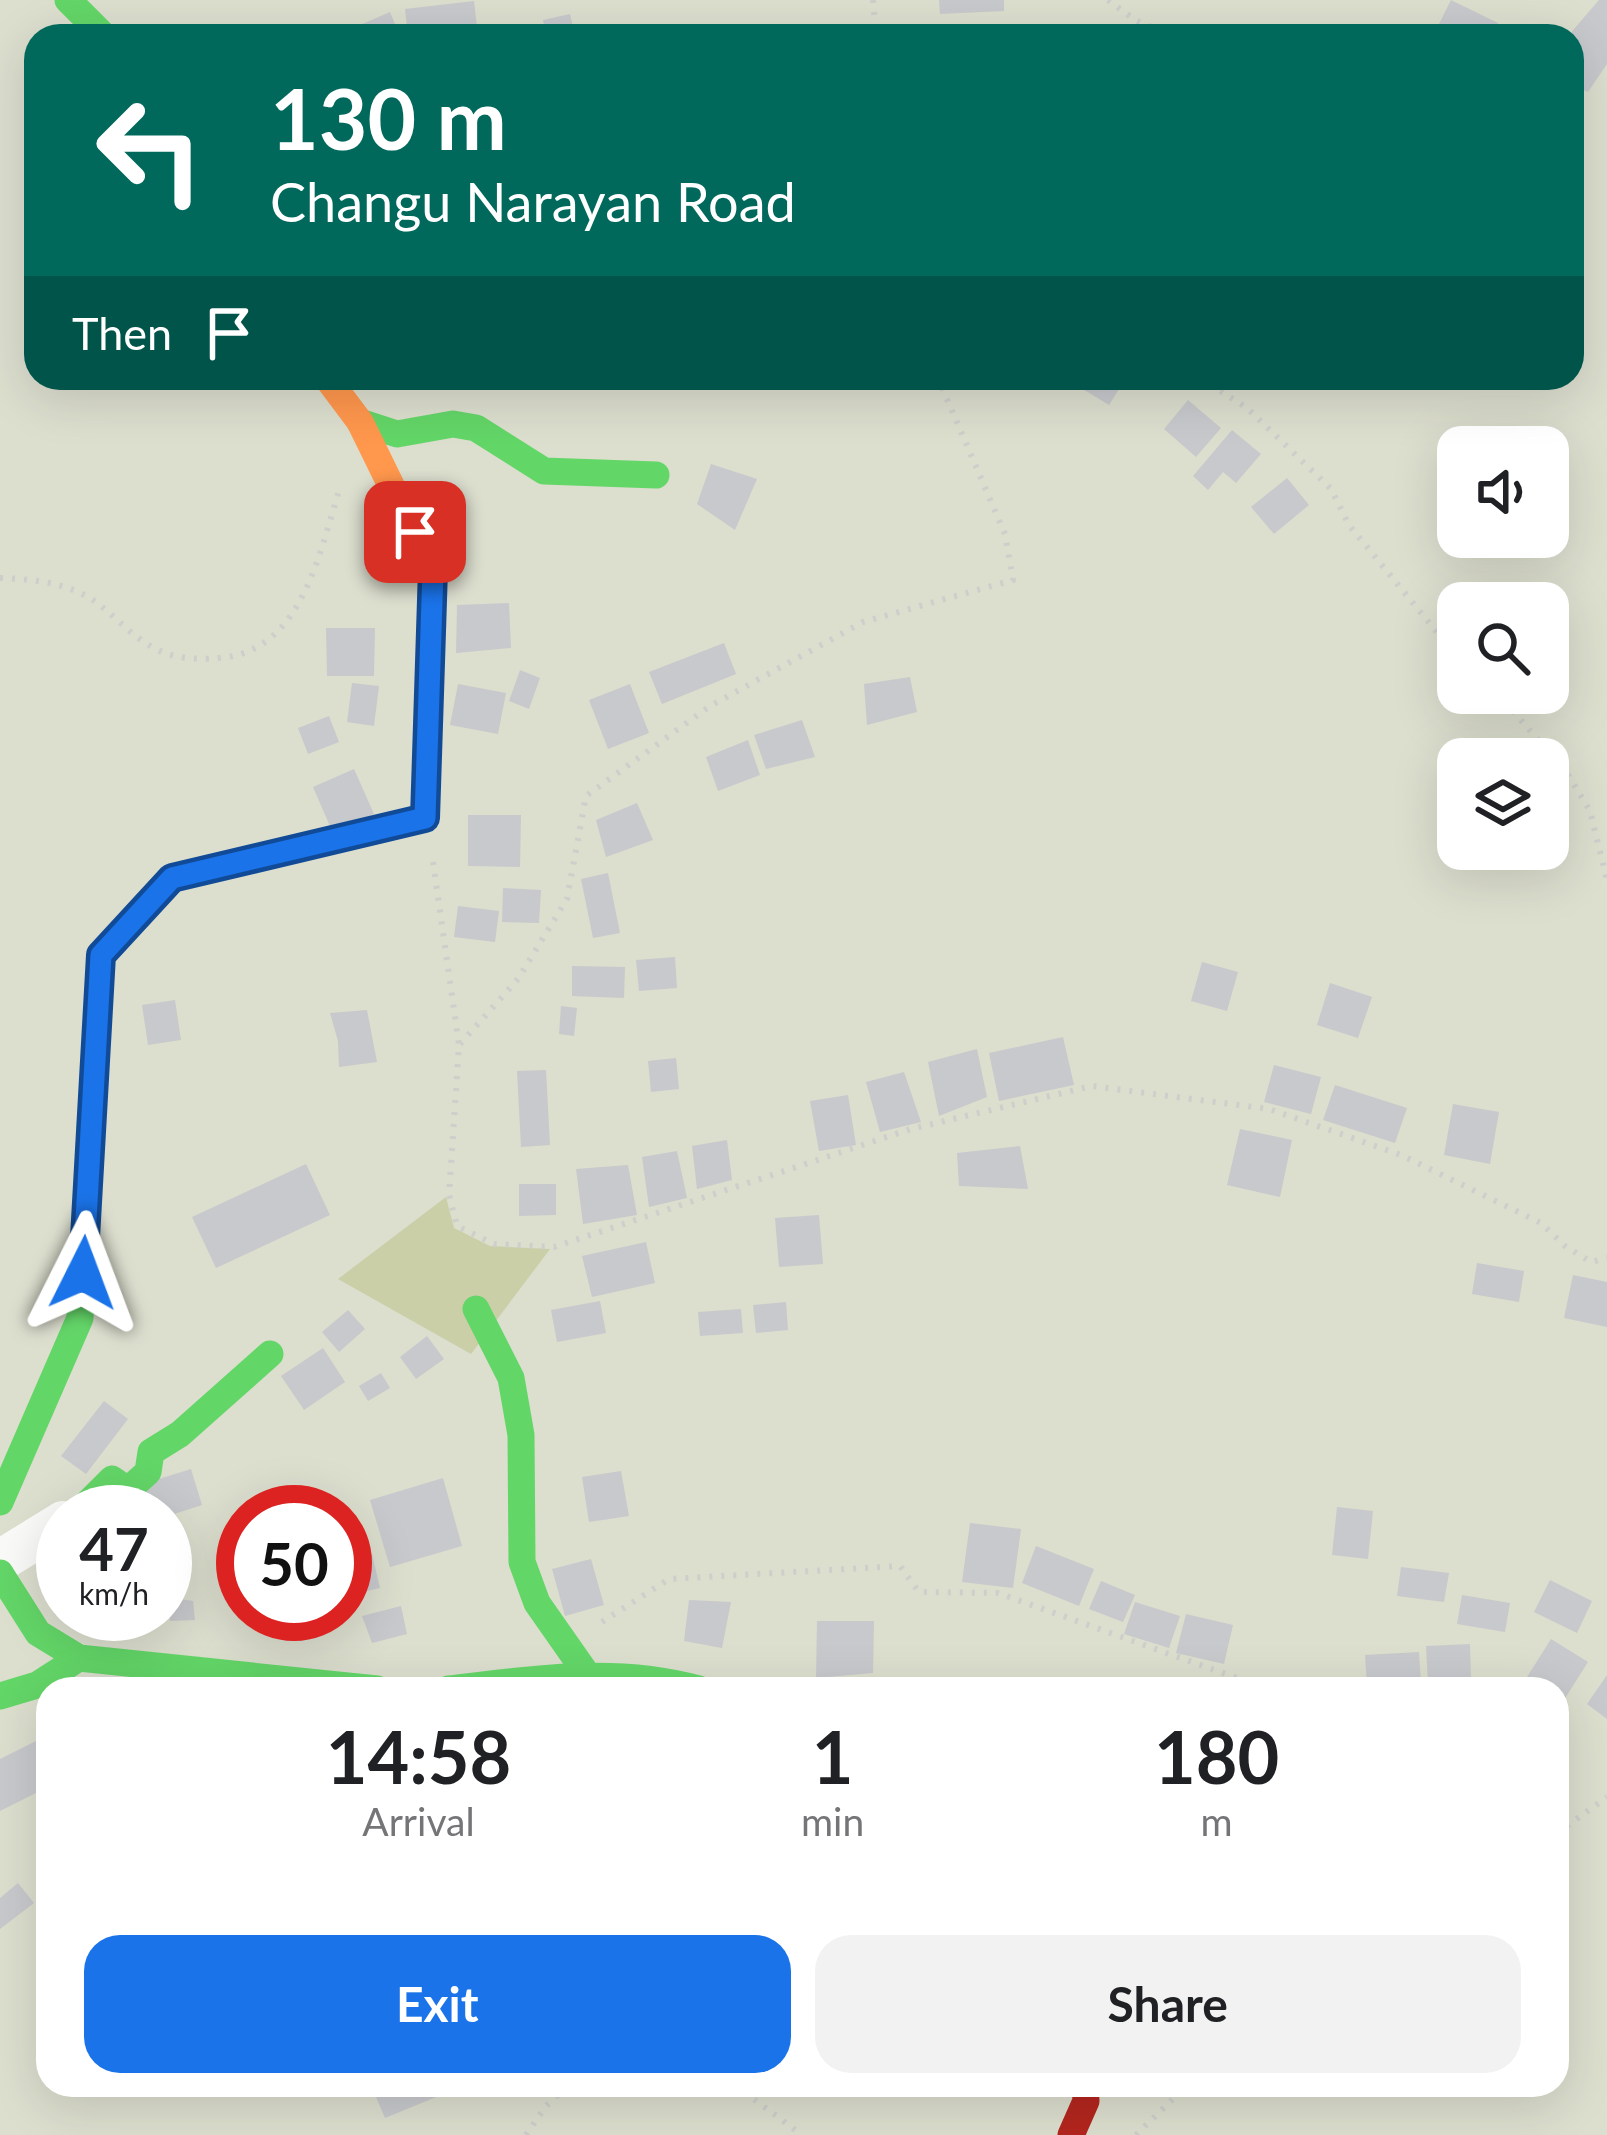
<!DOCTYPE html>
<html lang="en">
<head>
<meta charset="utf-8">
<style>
	:root { --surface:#fff; --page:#f2f2f2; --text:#202124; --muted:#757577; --accent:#1a73e8 }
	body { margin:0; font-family:Lato,sans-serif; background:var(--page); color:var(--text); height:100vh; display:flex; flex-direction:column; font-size:45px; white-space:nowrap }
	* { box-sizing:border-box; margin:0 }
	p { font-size:39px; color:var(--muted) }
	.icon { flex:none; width:66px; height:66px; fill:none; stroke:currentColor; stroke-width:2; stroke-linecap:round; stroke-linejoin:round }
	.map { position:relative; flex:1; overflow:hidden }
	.drawer { position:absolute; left:36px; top:1677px; width:1533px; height:420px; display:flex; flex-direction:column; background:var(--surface); border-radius:36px; box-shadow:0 12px 48px #0002 }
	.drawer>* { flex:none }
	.top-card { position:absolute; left:24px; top:24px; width:1560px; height:366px; border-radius:36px; box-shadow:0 12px 48px #0002; background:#00695c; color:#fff; overflow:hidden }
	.tools { position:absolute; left:1437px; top:426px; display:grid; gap:24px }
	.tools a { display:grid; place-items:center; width:132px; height:132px; border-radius:24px; background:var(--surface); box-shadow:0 12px 48px #0002; font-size:60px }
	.speed { position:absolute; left:36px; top:1485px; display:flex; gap:24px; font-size:60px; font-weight:700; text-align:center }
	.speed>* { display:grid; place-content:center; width:156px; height:156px; border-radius:50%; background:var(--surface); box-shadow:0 12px 48px #0002; line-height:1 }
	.speed small { font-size:30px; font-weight:400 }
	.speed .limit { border:18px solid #d22; background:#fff; color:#111 }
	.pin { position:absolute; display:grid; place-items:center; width:102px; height:102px; color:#fff; margin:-51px; border-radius:24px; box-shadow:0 6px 18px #0006 }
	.me { position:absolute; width:132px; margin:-66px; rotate:3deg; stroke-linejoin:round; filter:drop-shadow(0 0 9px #0008) }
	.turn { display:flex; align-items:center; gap:42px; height:252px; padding:0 48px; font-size:54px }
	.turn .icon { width:156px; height:156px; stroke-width:2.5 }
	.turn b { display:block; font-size:84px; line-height:102px }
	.then { display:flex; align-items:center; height:114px; padding:0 48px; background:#0003; gap:24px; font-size:45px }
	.eta { display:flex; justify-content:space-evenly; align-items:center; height:204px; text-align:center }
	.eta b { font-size:72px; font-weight:700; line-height:84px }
	.action { display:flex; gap:24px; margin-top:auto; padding:24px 48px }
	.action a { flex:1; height:138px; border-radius:36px; background:var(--accent); color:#fff; font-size:48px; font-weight:700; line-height:138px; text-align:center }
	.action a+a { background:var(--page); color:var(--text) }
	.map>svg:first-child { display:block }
	.green { fill:#cacfa8 }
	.building { fill:#c8c9cc }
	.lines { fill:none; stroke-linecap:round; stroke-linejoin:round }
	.path { stroke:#cecfcb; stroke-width:6; stroke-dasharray:3 9; stroke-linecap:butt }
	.street { stroke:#fafaf8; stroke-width:42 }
	.fast { stroke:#63d668; stroke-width:27 }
	.slow { stroke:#ff974d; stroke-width:27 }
	.jam { stroke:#b3261e; stroke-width:27 }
	.route-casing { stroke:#114b97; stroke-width:30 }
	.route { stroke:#1a73e8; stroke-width:21 }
</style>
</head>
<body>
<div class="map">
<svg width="1607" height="2135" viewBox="0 0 1607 2135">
	<rect width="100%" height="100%" fill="#dcdece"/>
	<!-- green -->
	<path class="green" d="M 446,1197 L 454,1228 L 490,1246 L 550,1249 L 471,1354 L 338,1279 Z"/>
	<!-- building -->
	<path class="building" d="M 939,0 L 1004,0 L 1004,11 L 940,14 Z
		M 1451,0 L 1498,23 L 1491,36 L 1433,36 Z
		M 1599,0 L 1607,0 L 1607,64 L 1588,92 L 1572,85 L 1572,36 L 1568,36 Z
		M 474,1 L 478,36 L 408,36 L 405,9 Z
		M 390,12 L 400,36 L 348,36 L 346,31 Z
		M 570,14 L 575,36 L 546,36 L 543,20 Z
		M 1080,378 L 1126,378 L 1109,405 L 1076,385 Z
		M 1188,400 L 1221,428 L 1196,457 L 1164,429 Z
		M 1232,430 L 1261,454 L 1236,483 L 1223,472 L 1208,490 L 1193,476 Z
		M 711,464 L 757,479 L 735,530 L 697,504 Z
		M 1287,478 L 1309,505 L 1274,534 L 1251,507 Z
		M 509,603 L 511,648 L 456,653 L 457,605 Z
		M 326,628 L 375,628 L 374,676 L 327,676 Z
		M 724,643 L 736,674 L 662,704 L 649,672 Z
		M 520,670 L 540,678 L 529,709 L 509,701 Z
		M 910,677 L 917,712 L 867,725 L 864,684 Z
		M 352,683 L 379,686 L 374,726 L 347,722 Z
		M 458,684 L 506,693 L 498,734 L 450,725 Z
		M 630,684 L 649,733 L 608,749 L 589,700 Z
		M 329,716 L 339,742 L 308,754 L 298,728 Z
		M 802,720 L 815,757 L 766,769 L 754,735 Z
		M 748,740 L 760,775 L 718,791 L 706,757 Z
		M 354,769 L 374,814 L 333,833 L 313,787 Z
		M 637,803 L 653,840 L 606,857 L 596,820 Z
		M 468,815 L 521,815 L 520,867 L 468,866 Z
		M 608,873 L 620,933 L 593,938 L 581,879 Z
		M 503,888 L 541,890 L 539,923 L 502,922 Z
		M 458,906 L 499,911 L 495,942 L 454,937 Z
		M 675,957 L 677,988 L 639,991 L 636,960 Z
		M 1202,962 L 1238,972 L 1227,1011 L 1191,1001 Z
		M 572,966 L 625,967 L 624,998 L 572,996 Z
		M 1330,983 L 1372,997 L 1358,1038 L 1317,1025 Z
		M 175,1000 L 181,1040 L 148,1045 L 142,1005 Z
		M 561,1006 L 577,1008 L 574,1036 L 559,1034 Z
		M 367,1010 L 377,1062 L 339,1067 L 338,1041 L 330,1013 Z
		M 1063,1037 L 1074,1085 L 999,1101 L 989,1053 Z
		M 977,1049 L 987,1097 L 939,1116 L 928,1062 Z
		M 676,1058 L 679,1089 L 651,1092 L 648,1061 Z
		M 1274,1065 L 1321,1077 L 1311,1114 L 1264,1102 Z
		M 546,1070 L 550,1145 L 521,1147 L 517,1071 Z
		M 904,1072 L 921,1122 L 880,1132 L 866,1082 Z
		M 1335,1085 L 1407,1108 L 1395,1143 L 1323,1120 Z
		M 848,1095 L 856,1145 L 819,1151 L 810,1101 Z
		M 1453,1104 L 1499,1112 L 1490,1164 L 1444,1155 Z
		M 1240,1129 L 1292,1140 L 1280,1197 L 1227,1185 Z
		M 727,1140 L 732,1180 L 697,1189 L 692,1146 Z
		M 1020,1146 L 1028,1189 L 959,1186 L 957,1153 Z
		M 677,1151 L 687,1198 L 649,1207 L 642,1157 Z
		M 306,1164 L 330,1215 L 216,1268 L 192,1217 Z
		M 628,1165 L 637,1215 L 583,1224 L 576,1169 Z
		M 519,1184 L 556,1184 L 556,1215 L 519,1216 Z
		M 819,1215 L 823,1264 L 779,1267 L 775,1218 Z
		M 646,1242 L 655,1283 L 592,1297 L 582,1256 Z
		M 1477,1263 L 1524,1271 L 1519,1302 L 1472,1294 Z
		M 1573,1275 L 1607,1282 L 1607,1327 L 1564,1318 Z
		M 600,1301 L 606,1333 L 557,1342 L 551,1310 Z
		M 786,1302 L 788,1330 L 756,1333 L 753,1305 Z
		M 741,1309 L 743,1333 L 700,1336 L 698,1312 Z
		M 348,1310 L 365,1329 L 339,1352 L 322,1332 Z
		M 427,1336 L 444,1359 L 416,1379 L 400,1357 Z
		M 323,1348 L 345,1382 L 304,1410 L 281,1376 Z
		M 381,1373 L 390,1388 L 368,1401 L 359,1386 Z
		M 104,1401 L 128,1419 L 86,1474 L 61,1456 Z
		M 191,1469 L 202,1505 L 165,1517 L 165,1512 L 152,1512 L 143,1484 Z
		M 621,1471 L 629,1516 L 589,1522 L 582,1477 Z
		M 443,1478 L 462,1546 L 390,1567 L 370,1500 Z
		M 1337,1507 L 1373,1511 L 1368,1559 L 1332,1555 Z
		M 970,1523 L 1021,1529 L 1013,1588 L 962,1582 Z
		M 1036,1546 L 1094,1569 L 1079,1606 L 1022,1583 Z
		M 372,1554 L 380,1588 L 345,1596 L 345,1560 Z
		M 591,1559 L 604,1605 L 565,1616 L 552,1569 Z
		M 1401,1567 L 1449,1573 L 1444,1602 L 1397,1596 Z
		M 1550,1580 L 1592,1601 L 1577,1633 L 1534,1612 Z
		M 1101,1581 L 1135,1595 L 1123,1622 L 1089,1609 Z
		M 63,1582 L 63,1611 L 55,1615 L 45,1590 Z
		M 1462,1595 L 1510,1603 L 1505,1632 L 1457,1624 Z
		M 166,1597 L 193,1601 L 195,1620 L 170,1621 Z
		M 689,1600 L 731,1602 L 722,1648 L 684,1641 Z
		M 1135,1602 L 1180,1616 L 1169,1648 L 1124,1634 Z
		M 401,1606 L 407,1634 L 372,1643 L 362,1616 Z
		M 1186,1614 L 1233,1625 L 1224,1664 L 1176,1653 Z
		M 817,1621 L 874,1621 L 873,1673 L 816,1678 Z
		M 1551,1639 L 1588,1662 L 1557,1711 L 1557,1689 L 1528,1689 L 1522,1685 Z
		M 1470,1644 L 1471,1681 L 1428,1683 L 1426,1646 Z
		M 1419,1652 L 1421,1683 L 1367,1686 L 1365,1655 Z
		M 1607,1675 L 1607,1719 L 1587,1704 Z
		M 48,1735 L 48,1787 L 0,1811 L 0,1759 Z
		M 18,1883 L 34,1903 L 0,1929 L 0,1898 Z
		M 386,2085 L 442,2085 L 446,2093 L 385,2118 L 373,2090 Z"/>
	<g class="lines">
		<!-- path -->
		<path class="path" d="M 873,0 L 876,36
			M 1108,0 L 1135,20 L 1172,36
			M 1200,378 L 1247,408 L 1331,489 L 1349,525 L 1458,658
			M 0,578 C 31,579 62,582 90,598 C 113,613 130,636 156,649 C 175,659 198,660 219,658 C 303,652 319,552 340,488
			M 1497,693 L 1567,773 L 1590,811 L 1607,880
			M 433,862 L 459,1045 L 449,1195 L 457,1226 L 494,1244 L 554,1247 L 911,1129 L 1092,1086 L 1269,1109 L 1401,1155 L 1541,1223 L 1565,1246 L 1591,1262 L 1607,1258
			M 460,1044 L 518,979 L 567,899 L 586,796 L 710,706 L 863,622 L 1013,580 L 1005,534 L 938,378
			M 602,1622 L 669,1579 L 900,1566 L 919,1592 L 998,1593 L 1268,1689
			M 1452,1689 L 1455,1688
			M 1557,1833 L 1607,1797
			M 735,2085 L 802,2135
			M 526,2135 L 546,2106 L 569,2085
			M 1136,2135 L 1187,2085"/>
		<!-- street -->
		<path class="street" d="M 0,1561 L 63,1522"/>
		<!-- fast -->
		<path class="fast" d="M 68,0 L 104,36
			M 360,422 L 397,434 L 453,424 L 476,428 L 544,471 L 656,475
			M 476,1309 L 511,1378 L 521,1435 L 522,1562 L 537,1603 L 586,1673
			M 0,1502 L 80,1318 L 101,955 L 173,878 L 263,856
			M 79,1512 L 112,1479 L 128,1490 L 148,1472 L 151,1452 L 180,1434 L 270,1354
			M 0,1573 L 38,1633 L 79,1658 L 377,1689
			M 449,1689 C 534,1679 615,1666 699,1689
			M 0,1696 L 37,1685 L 79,1658"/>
		<!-- slow -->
		<path class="slow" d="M 263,856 L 425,818 L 432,569 L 360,422 L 327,378"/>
		<!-- jam -->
		<path class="jam" d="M 1071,2135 L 1086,2101 L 1085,2085"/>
	</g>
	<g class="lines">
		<!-- route casing -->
		<g class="route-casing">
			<path id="route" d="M 83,1273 L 101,955 L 172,878 L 425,818 L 433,569 L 415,532"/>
		</g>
		<!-- route -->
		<use href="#route" class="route"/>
	</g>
</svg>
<div class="tools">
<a><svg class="icon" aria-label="sound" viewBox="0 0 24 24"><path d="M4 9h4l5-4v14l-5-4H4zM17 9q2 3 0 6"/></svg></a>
<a><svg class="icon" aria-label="search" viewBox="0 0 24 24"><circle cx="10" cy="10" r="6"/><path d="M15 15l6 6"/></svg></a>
<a><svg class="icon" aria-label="layers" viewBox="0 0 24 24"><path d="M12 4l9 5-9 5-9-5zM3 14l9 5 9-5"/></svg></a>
</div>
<div class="speed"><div>47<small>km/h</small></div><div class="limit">50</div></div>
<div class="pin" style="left:415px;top:532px;background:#d93025"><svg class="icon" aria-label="arrive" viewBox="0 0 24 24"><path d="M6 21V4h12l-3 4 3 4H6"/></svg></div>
<svg class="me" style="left:83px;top:1273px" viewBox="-20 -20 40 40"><path d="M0-17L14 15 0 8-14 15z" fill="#1a73e8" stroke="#fff" stroke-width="4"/></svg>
<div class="top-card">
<div class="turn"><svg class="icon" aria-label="left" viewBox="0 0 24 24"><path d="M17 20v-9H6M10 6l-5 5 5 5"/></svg><div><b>130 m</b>Changu Narayan Road</div></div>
<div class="then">Then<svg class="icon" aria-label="arrive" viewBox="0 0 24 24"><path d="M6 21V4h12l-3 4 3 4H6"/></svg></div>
</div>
<section class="drawer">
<div class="eta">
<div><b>14:58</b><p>Arrival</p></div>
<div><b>1</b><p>min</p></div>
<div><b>180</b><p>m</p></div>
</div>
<div class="action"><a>Exit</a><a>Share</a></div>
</section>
</div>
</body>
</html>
